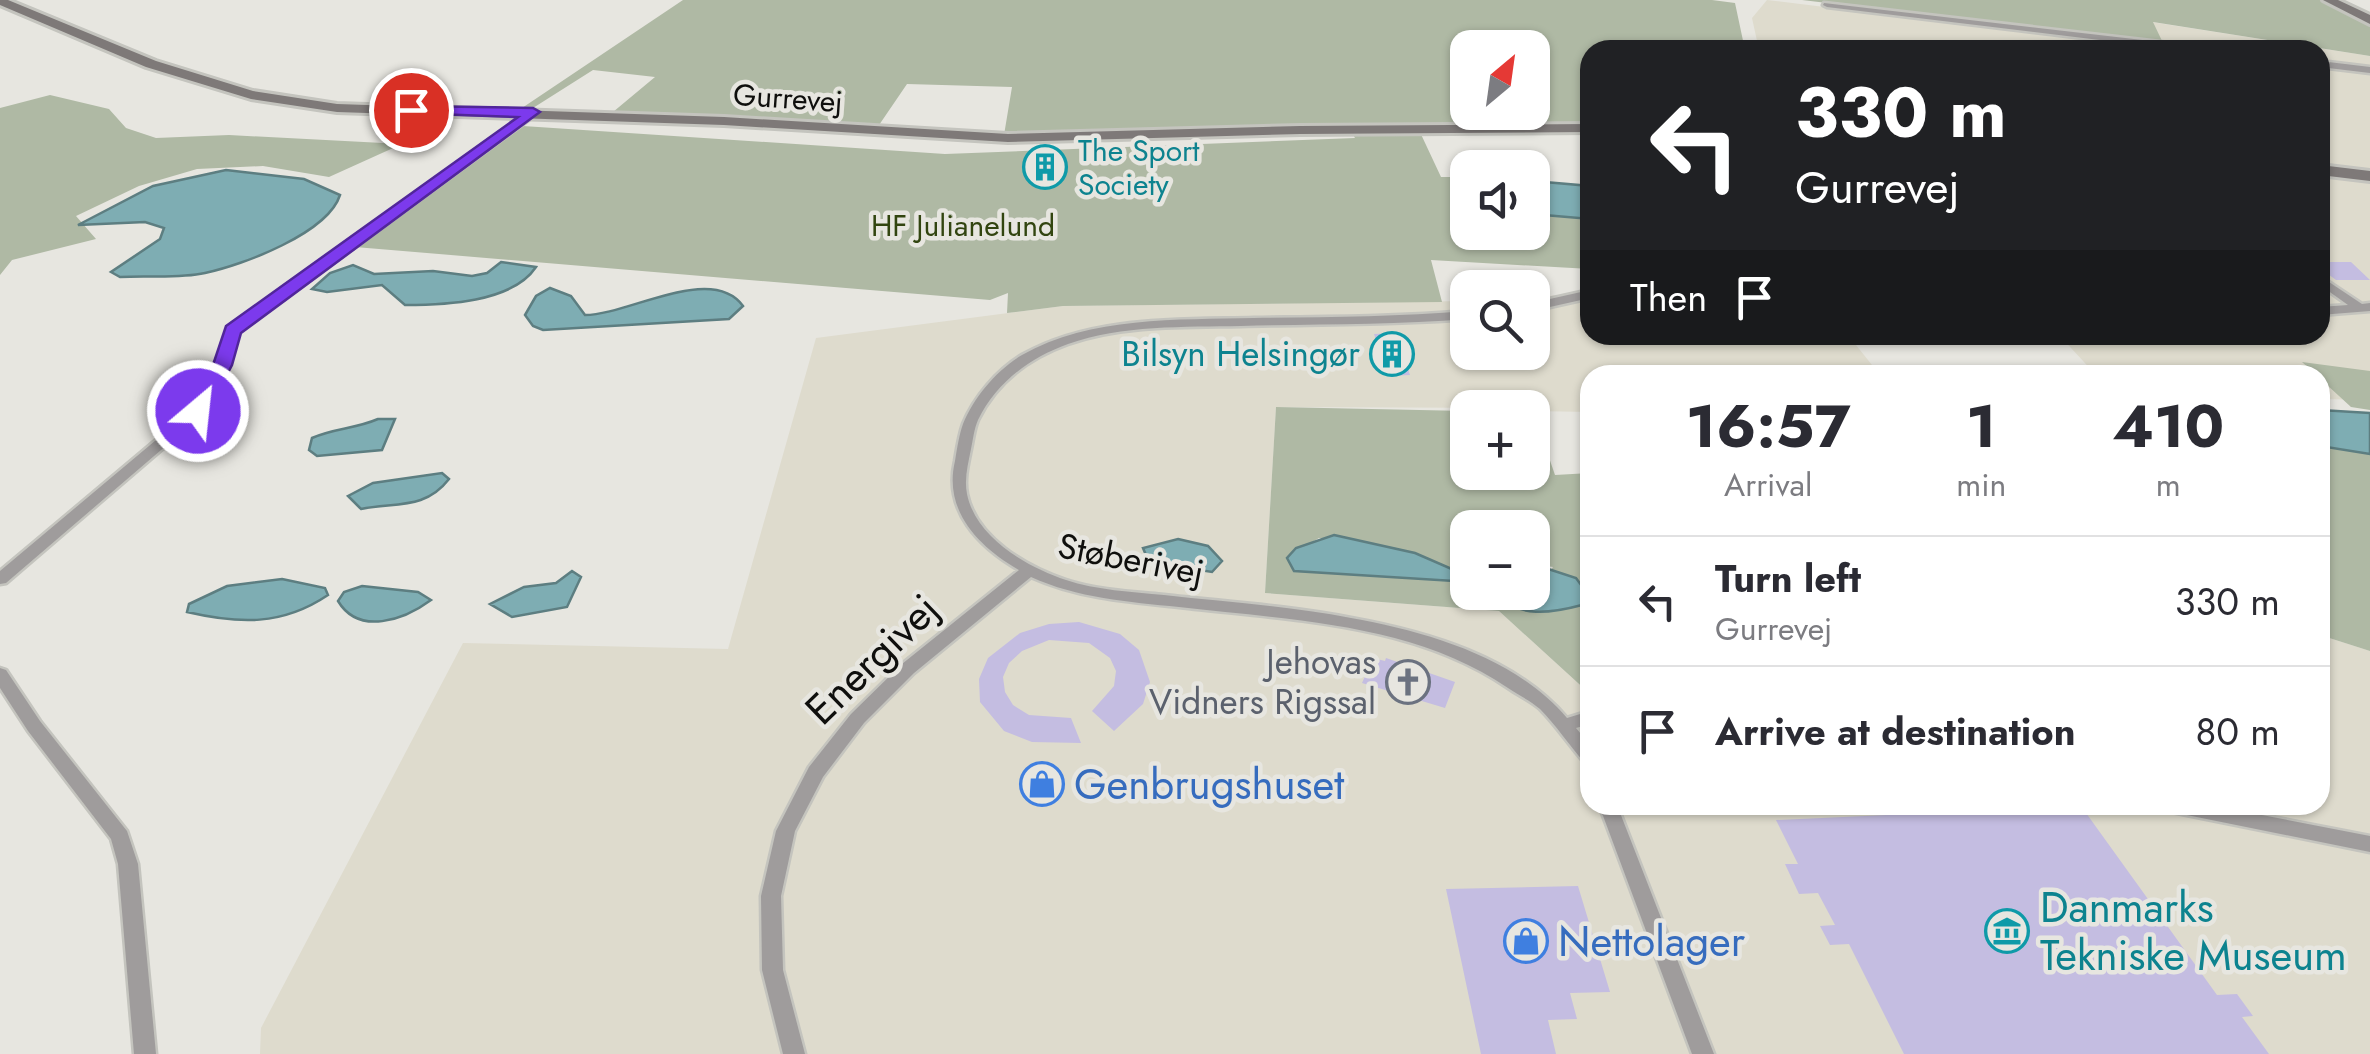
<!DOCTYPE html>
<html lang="en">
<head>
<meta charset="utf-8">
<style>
	:root { --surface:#fff; --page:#f2f2f3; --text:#2b2b33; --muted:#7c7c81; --line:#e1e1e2 }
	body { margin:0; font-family:Jost,sans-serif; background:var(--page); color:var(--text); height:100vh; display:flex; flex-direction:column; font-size:38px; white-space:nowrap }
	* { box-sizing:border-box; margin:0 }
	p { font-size:32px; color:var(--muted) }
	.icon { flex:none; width:55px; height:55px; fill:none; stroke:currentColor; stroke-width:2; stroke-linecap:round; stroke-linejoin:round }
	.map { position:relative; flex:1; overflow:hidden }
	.side { position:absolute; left:1580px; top:365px; width:750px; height:450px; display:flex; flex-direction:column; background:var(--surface); border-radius:30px; box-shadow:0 2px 8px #0004 }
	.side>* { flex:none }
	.top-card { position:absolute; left:1580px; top:40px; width:750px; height:305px; border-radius:30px; box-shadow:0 2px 8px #0004; background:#202124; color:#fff; overflow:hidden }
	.needle { width:65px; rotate:29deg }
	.buttons { position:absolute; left:1450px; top:30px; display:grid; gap:20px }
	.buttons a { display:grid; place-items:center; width:100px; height:100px; border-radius:20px; background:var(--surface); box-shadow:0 2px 8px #0004; font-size:50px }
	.pin { position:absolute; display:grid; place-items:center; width:85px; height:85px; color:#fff; margin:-42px; border:5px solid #fff; border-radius:50%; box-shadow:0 2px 10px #0007 }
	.me { position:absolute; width:110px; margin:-55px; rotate:28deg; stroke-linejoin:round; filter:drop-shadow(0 0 8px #0008) }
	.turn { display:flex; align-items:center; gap:35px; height:210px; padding:0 50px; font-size:45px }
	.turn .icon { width:130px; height:130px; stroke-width:2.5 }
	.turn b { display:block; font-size:70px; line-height:85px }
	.then { display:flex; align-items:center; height:95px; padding:0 50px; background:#0003; gap:20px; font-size:38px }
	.eta { display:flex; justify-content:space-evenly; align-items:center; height:170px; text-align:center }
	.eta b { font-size:60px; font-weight:700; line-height:70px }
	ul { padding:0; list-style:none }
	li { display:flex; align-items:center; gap:30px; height:130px; padding:0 50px; border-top:2px solid var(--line) }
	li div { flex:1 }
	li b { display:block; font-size:38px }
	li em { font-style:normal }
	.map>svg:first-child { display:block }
	.built { fill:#dedbcd }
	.green { fill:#afb9a4; fill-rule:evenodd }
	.water { fill:#7eadb3; stroke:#5d7e81; stroke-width:2.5 }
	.building { fill:#c4bde1 }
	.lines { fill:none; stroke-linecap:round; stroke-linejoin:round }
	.street-casing { stroke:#c4c4be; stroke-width:5 }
	.secondary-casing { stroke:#c4c4be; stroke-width:6 }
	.street { fill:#9f9c9c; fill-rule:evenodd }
	.secondary { fill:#7e7978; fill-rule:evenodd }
	.route { fill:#7c3aed; stroke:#51269a; stroke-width:2.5 }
	.labels { text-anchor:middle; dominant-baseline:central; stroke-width:9; stroke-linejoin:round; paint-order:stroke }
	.far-street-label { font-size:30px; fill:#0f0f0d; stroke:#e7e6e0 }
	.far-culture-label { font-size:30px; fill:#0d838f; stroke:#e7e6e0; text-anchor:start }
	.far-park-label { font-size:30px; fill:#324510; stroke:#e7e6e0 }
	.culture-label { font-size:35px; fill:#0d838f; stroke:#e7e6e0; text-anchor:end }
	.street-label { font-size:35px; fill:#0f0f0d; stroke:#e7e6e0 }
	.worship-label { font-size:35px; fill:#5b616d; stroke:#e7e6e0; text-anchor:end }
	.near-street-label { font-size:42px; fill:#0f0f0d; stroke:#e7e6e0 }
	.near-shop-label { font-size:42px; fill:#366cbe; stroke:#e7e6e0; text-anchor:start }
	.near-culture-label { font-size:42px; fill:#0d838f; stroke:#e7e6e0; text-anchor:start }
</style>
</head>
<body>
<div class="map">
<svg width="2370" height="1054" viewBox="0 0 2370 1054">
	<rect width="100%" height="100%" fill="#e7e6e0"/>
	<!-- built -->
	<path class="built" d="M 1767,0 L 2165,49 L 2151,22 L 2370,56 L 2370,400 L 2320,399 L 2320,375 L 2096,375 L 2059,335 L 2320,335 L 2320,50 L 1759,50 L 1752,18 Z
		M 1590,293 L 1590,335 L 1848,335 L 1880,375 L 1590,375 L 1590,412 L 1533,411 L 1532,408 L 1276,407 L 1265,593 L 1499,611 L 1590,694 L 1590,805 L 2320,805 L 2320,635 L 2370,651 L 2370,1054 L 260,1054 L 261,1028 L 463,643 L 728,649 L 816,338 L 1063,306 L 1467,301 L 1468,352 L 1532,352 L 1533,297 Z"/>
	<!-- green -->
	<path class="green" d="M 683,0 L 1712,0 L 1735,3 L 1745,50 L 1590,50 L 1590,122 L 1004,135 L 1012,87 L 907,84 L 877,128 L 613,112 L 655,77 L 593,70 L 533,108 L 522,108 ZM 1468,48 L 1532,48 L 1532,112 L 1468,112 Z
		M 1802,0 L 2320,0 L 2370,25 L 2370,56 L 2153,22 L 2163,43 Z
		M 50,95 L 109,109 L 126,128 L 156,138 L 229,135 L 402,144 L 329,177 L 263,166 L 197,169 L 139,186 L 76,216 L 96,239 L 12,260 L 0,275 L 0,108 Z
		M 523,126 L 945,154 L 1355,138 L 1350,130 L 1419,130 L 1441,177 L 1467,177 L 1468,232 L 1532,232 L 1533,214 L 1590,219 L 1590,269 L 1431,260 L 1442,302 L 1063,306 L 1007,313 L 1008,293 L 990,300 L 355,247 Z
		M 2302,362 L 2370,371 L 2370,410 L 2351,407 Z
		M 1276,407 L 1467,411 L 1468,472 L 1532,472 L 1533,411 L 1555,475 L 1590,473 L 1590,694 L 1499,611 L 1265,593 ZM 1468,528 L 1532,528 L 1533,564 L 1553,567 L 1521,609 L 1504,602 L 1495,592 L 1468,592 ZM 1319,538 L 1415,553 L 1454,581 L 1347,573 L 1287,557 Z
		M 2320,446 L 2370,454 L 2370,651 L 2320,635 Z"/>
	<!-- water -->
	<path class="water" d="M 226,170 L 304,179 L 340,195 C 328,233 243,265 205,273 C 178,279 147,275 120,277 L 111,272 L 160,239 L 164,228 L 145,222 L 78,225 L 153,186 Z
		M 1533,181 L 1590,186 L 1590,219 L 1533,214 Z
		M 501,262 L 536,267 C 512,303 443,305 405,305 L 382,285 L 327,292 L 312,289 L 330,273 L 353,265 L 374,274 L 433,271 L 472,276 L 487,273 Z
		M 550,288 L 571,296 L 585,315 C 628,315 712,263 743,306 L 729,319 L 543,330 L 533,326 L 525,315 L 536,296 Z
		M 2320,410 L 2370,413 L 2370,454 L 2320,446 Z
		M 378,419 L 395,419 L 382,450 L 317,456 L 309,450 L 312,438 C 334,428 355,429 378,419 Z
		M 442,473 L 449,479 C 425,510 396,502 361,509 L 348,496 L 373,483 Z
		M 1334,535 L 1415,553 L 1461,573 L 1454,581 L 1294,571 L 1287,558 L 1296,548 Z
		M 1178,539 L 1208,546 L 1222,561 L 1212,572 L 1149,562 L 1143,548 Z
		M 1533,564 L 1576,578 L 1587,593 L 1582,605 C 1552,613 1518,619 1495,593 L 1532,592 Z
		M 572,571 L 581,577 L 567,607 L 512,617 L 490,604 L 524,587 L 556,583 Z
		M 282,579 L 325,588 L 328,595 C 282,626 239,624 187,612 L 189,604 L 227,586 Z
		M 362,586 L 418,592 L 431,600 C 404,620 359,636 338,601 L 344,592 Z"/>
	<!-- building -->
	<path class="building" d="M 2320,262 L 2351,262 L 2370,280 L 2336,280 L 2320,268 Z
		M 1396,333 L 1410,375 L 1388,376 L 1374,334 Z
		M 1079,622 L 1120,634 L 1139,650 L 1150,682 L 1143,704 L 1114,731 L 1092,711 L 1114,686 L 1116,671 L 1110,658 L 1089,643 L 1049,640 L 1022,651 L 1009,663 L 1003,677 L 1005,692 L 1013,705 L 1029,715 L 1071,718 L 1081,743 L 1032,742 L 1004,731 L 980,702 L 979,679 L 988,658 L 1020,633 L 1049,624 Z
		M 1373,658 L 1385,661 L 1386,658 L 1455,682 L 1445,708 L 1362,683 Z
		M 2081,806 L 2217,995 L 2237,994 L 2253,1016 L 2242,1017 L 2269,1054 L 1904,1054 L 1849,944 L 1830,945 L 1820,926 L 1835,925 L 1818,893 L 1799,894 L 1785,864 L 1798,864 L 1776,820 Z
		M 1578,886 L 1610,992 L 1570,993 L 1577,1019 L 1548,1020 L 1556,1054 L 1481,1054 L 1446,889 Z"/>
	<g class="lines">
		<!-- street casing -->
		<g class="street-casing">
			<path id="street" d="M 1824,3 L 2203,47 L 2207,50 L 2182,50 L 1827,7 L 1823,5 Z
				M 2320,61 L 2370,67 L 2370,73 L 2320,67 Z
				M 530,111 L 538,113 L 239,332 L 229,365 L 203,414 L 6,583 L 0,584 L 0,571 L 193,409 L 217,365 L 229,327 Z
				M 2320,276 L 2362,304 L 2370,303 L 2370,311 L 2320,315 L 2320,307 L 2348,305 L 2320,285 Z
				M 1590,290 L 1590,298 L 1532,311 L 1532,303 Z
				M 1468,311 L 1468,319 C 1392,325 1316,324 1241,326 C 1184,327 1122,325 1068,344 C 1029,358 996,383 978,420 C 974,429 973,440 971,449 C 968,464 964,479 967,494 C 976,538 1027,567 1066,580 C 1096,590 1132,592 1164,595 C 1226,602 1289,606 1351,618 C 1428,632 1515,657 1567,718 L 1590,711 L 1590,724 L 1576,728 L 1590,745 L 1590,764 L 1584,762 C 1569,745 1556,725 1540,709 C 1531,701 1518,695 1508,688 C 1414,623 1290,620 1179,607 C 1129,602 1077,598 1031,577 L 914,673 L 864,723 L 823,777 L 795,831 L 781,896 L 783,970 L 805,1054 L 783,1054 L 762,970 L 761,896 L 776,831 L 809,767 L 851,714 L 902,664 L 1019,570 C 979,547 943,511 955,461 C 957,449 959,435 963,424 C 974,397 997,370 1022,355 C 1091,316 1177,320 1254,318 C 1325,317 1396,317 1468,311 Z
				M 0,668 L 6,670 L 40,721 L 127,831 L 138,864 L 156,1054 L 134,1054 L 118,864 L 111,839 L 28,731 L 0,688 Z
				M 1599,805 L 1617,805 L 1714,1054 L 1692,1054 Z
				M 2163,805 L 2210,805 L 2370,836 L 2370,852 L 2172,812 L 2165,810 Z"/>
		</g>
		<!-- secondary casing -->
		<g class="secondary-casing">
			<path id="secondary" d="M 0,0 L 8,0 L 156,61 L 253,91 L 337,104 L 724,117 L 1008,134 L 1300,126 L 1590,124 L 1590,132 L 1300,134 L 1008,142 L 724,125 L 337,112 L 251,99 L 146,67 L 0,5 Z
				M 2323,0 L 2338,0 L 2370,15 L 2370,24 Z
				M 2320,165 L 2370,171 L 2370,181 L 2320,175 Z"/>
		</g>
		<!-- street -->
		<use href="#street" class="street"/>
		<!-- secondary -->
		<use href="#secondary" class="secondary"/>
	</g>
	<!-- route -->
	<path class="route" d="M 411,106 L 533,108 L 540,112 L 241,333 L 232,365 L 208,411 L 191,415 L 188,411 L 213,365 L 226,326 L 518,117 L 406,113 Z"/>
	<!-- icons -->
	<defs>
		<g id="building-ring" transform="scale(2.25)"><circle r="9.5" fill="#e7e6e0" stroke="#0f9aa8" stroke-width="1.5"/><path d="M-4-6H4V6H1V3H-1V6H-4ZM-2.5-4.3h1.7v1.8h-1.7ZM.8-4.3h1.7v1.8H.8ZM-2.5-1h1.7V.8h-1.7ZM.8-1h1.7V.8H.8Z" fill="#0f9aa8"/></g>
		<g id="church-ring" transform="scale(2.25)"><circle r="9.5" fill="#e7e6e0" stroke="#6b7280" stroke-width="1.5"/><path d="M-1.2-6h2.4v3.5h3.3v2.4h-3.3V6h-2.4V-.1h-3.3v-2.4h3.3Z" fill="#6b7280"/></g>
		<g id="shop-ring" transform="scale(2.25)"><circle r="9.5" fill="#e7e6e0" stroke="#3f7fe0" stroke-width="1.5"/><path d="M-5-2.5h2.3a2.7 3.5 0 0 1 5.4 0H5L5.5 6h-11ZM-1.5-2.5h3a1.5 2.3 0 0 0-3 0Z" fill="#3f7fe0"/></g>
		<g id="museum-ring" transform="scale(2.25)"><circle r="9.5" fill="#e7e6e0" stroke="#0f9aa8" stroke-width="1.5"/><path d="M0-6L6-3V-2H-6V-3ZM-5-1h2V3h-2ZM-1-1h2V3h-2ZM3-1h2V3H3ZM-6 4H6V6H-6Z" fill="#0f9aa8"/></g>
	</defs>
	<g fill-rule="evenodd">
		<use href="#building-ring" x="1045" y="167"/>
		<use href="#building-ring" x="1392" y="354"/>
		<use href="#church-ring" x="1408" y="682"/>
		<use href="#shop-ring" x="1042" y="784"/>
		<use href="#museum-ring" x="2007" y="931"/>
		<use href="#shop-ring" x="1526" y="941"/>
	</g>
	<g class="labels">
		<!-- far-street labels -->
		<g class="far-street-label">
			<text transform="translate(788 98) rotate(4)">Gurrevej</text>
		</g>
		<!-- far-culture labels -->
		<g class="far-culture-label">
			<text x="1078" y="150">The Sport<tspan x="1078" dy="34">Society</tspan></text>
		</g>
		<!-- far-park labels -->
		<g class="far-park-label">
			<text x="963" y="225">HF Julianelund</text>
		</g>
		<!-- culture labels -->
		<g class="culture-label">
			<text x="1360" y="354">Bilsyn Helsingør</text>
		</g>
		<!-- street labels -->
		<g class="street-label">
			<text transform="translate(1131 559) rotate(11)">Støberivej</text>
		</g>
		<!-- worship labels -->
		<g class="worship-label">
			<text x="1376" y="662">Jehovas<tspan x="1376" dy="40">Vidners Rigssal</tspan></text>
		</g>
		<!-- near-street labels -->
		<g class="near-street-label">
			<text transform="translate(872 659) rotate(-44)">Energivej</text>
		</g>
		<!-- near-shop labels -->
		<g class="near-shop-label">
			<text x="1074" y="784">Genbrugshuset</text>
			<text x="1558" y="941">Nettolager</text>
		</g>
		<!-- near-culture labels -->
		<g class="near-culture-label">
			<text x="2040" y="907">Danmarks<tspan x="2040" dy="48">Tekniske Museum</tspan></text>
		</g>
	</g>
</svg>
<div class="buttons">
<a><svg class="needle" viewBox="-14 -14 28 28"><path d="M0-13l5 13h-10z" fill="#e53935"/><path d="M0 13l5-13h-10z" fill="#7c7c81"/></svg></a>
<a><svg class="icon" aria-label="sound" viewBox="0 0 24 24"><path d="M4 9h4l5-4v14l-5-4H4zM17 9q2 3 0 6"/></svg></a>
<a><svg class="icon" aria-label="search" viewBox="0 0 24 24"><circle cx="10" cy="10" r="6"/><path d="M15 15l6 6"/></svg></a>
<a>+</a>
<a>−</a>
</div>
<div class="pin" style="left:411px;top:110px;background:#d93025"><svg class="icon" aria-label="arrive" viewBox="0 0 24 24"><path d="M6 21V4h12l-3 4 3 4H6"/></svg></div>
<svg class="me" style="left:198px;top:411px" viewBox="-20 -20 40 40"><circle r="17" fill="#7c3aed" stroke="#fff" stroke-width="3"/><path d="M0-11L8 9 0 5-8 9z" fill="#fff"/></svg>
<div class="top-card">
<div class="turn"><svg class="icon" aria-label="left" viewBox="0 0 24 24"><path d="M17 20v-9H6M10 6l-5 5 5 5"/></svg><div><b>330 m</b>Gurrevej</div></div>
<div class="then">Then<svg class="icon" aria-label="arrive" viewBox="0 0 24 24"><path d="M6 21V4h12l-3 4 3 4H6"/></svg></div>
</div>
<section class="side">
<div class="eta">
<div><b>16:57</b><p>Arrival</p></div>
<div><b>1</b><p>min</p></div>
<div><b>410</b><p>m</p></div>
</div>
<ul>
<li><svg class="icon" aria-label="left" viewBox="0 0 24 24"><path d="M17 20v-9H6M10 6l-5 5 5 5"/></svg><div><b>Turn left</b><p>Gurrevej</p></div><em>330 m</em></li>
<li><svg class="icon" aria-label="arrive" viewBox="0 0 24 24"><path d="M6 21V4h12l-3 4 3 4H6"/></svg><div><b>Arrive at destination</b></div><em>80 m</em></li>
</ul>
</section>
</div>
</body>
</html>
